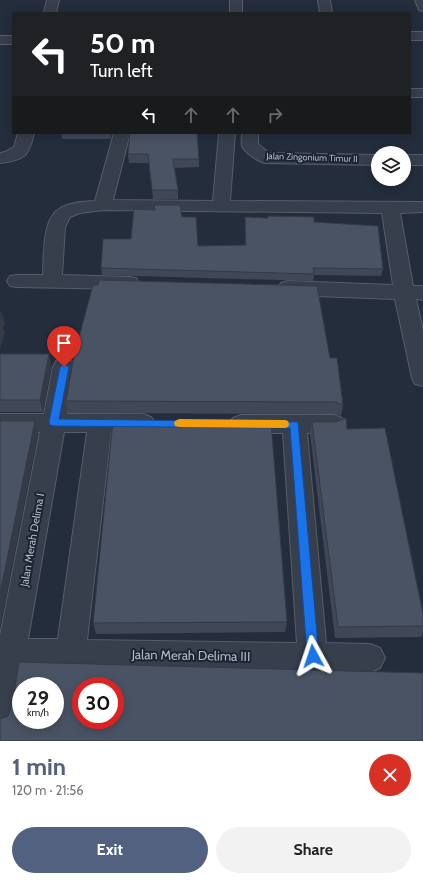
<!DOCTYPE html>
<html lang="en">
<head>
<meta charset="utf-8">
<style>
	:root { --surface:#fff; --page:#f2f2f2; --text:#222; --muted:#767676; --accent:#526180 }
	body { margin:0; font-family:Cabin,sans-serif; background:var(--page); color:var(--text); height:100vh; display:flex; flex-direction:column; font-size:15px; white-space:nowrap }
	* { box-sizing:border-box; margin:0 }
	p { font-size:13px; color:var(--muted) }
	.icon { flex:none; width:22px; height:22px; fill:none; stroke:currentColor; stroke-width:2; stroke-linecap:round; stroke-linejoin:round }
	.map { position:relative; height:741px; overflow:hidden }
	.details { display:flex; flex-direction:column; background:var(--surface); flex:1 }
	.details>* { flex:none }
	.top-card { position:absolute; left:12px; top:12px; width:399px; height:122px; border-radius:0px; box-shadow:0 2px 10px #0003; background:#202124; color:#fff; overflow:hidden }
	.buttons { position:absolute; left:371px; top:146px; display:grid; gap:8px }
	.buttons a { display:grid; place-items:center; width:40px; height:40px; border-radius:50%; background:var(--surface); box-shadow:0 2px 10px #0003; font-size:20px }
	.speed { position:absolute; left:12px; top:677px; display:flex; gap:8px; font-size:20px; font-weight:700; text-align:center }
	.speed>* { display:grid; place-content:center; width:52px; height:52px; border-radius:50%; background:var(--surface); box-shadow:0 2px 10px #0003; line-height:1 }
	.speed small { font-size:10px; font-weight:400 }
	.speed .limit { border:6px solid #d22; background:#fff; color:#111 }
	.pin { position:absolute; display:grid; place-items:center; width:34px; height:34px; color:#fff; margin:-41px -17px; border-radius:50% 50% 50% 0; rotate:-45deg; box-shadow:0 0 4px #0007 }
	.pin .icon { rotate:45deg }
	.me { position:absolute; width:44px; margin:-22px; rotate:355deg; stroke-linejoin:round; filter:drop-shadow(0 0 3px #0008) }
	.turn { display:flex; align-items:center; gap:14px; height:84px; padding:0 12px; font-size:18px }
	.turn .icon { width:52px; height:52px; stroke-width:2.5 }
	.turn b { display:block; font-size:28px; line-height:34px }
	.lanes { display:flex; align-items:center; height:38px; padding:0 12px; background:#0003; justify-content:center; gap:20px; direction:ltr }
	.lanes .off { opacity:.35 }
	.round { display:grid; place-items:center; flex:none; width:42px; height:42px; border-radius:21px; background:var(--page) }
	.overview { display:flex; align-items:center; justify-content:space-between; height:68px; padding:0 12px }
	h1 { font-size:24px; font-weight:800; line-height:30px; color:var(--accent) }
	.action { display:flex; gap:8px; margin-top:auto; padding:8px 12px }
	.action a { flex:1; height:46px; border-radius:24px; background:var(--accent); color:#fff; font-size:16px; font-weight:800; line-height:46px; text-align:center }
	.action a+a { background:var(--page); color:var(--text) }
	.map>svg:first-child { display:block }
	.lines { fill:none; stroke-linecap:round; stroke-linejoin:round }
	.street-casing { stroke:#565d6a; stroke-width:2 }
	.street { fill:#383f4c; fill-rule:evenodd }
	.wall { fill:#404756 }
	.shaded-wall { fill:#343a46 }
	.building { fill:#4a5364; stroke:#343a46; fill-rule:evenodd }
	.route { fill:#1a73e8; stroke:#114b97 }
	.slow { fill:#f59e0b }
	.labels { text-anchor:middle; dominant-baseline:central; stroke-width:4; stroke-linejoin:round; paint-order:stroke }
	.far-street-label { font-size:9px; fill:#b3bac7; stroke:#1d2431 }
	.street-label { font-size:11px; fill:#b3bac7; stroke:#1d2431 }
	.near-street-label { font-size:13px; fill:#b3bac7; stroke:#1d2431 }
</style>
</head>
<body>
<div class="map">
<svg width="423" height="741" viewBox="0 0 423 741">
	<rect width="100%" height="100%" fill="#242d3c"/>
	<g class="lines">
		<!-- street casing -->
		<g class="street-casing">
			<path id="street" d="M 47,0 L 59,0 L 56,13 L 44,13 Z
				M 230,0 L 242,0 L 242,13 L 230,13 Z
				M 318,0 L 330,0 L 332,13 L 320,13 Z
				M 415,0 L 423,0 L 423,11 L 419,10 Z
				M 410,32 L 423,32 L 423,40 L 410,40 Z
				M 0,36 L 13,36 L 13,44 L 0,44 Z
				M 410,89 L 423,89 L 423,97 L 410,97 Z
				M 18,133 L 34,133 C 29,156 25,160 0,163 L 0,153 L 5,152 L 14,147 Z
				M 114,133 L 130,133 L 113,200 L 213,201 L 219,133 L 235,133 L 230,201 L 423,202 L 423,212 L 400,213 L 413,286 L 423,286 L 423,300 L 416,299 L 423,331 L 423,386 L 415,384 L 412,378 L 395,299 L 288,295 L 281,293 L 278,288 L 281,283 L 288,281 L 393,285 L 382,213 L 103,210 L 80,213 L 70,217 L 65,227 L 62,275 L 129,277 L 136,278 L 139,283 L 136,288 L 129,289 L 17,287 L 10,286 L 7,281 L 10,276 L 17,275 L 43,275 C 44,257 42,219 59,209 C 69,202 83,202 95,201 Z
				M 242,133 L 258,133 L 258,144 L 269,153 L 378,155 L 378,165 L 265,163 C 259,162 244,152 242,146 C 241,143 242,137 242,133 Z
				M 404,155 L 423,155 L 423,165 L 404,165 Z
				M 64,359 L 72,361 L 75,367 L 67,414 L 143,414 L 151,417 L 155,423 L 151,429 L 143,432 L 111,432 L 87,640 L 297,643 L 283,433 L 241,433 L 233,430 L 229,424 L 233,418 L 241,415 L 334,415 L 342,418 L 346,424 L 342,430 L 334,433 L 307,433 L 326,643 L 370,644 L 380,648 L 385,658 L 380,668 L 370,672 L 23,667 L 15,714 L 11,725 L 0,729 L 0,636 L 40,432 L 0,432 L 0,414 L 44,414 L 53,367 L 56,361 ZM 64,432 L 87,432 L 58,639 L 28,639 Z"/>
		</g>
		<!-- street -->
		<use href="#street" class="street"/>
	</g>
	<!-- wall -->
	<path class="wall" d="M 61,133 L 113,133 L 111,139 L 62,139 Z
		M 130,133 L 199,159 L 199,167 L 174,168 L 178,190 L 178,199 L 153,199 L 149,163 L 129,163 L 128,154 Z
		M 182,217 L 198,246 L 245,245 L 245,217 L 314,222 L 383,269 L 381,276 L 314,275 L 313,281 L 102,275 L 101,268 L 131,239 Z
		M 0,354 L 49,354 L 51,367 L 43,412 L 0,412 Z
		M 330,358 L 343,405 L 341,416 L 334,414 L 69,413 L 66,401 Z
		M 312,422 L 347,429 L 423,614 L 423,632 L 421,637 L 335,638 L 310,434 Z
		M 287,622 L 285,632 L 96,634 L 93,623 Z"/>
	<!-- shaded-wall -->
	<path class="shaded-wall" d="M 110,133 L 113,133 L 111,139 Z
		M 1,310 L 5,323 L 3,328 L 5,333 L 0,349 L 0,315 Z
		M 49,354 L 51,367 L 43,412 L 40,400 Z
		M 35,421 L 38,434 L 0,628 L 0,594 Z"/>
	<!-- building -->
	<path class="building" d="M 130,133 L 197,133 L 199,159 L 173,159 L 178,190 L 152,190 L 148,154 L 128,154 Z
		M 154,205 L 180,205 L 182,217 L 196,217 L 198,246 L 246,245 L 245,217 L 268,218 L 268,216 L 314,217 L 314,222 L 378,226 L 383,269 L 313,268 L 314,274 L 101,268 L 103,239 L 131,239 L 134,209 L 155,210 Z
		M 99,280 L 317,286 L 330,358 L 337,358 L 343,405 L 336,402 L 66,401 L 74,356 L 93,285 L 98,285 Z
		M 0,354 L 49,354 L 40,400 L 0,400 Z
		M 346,418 L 347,429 L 385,428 L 423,614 L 423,626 L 338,627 L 312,422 L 336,422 Z
		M 0,421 L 35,421 L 0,594 Z
		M 113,421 L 271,422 L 287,622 L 93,623 Z
		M 19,662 L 423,673 L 423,741 L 0,741 L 0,719 L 8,716 L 12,705 ZM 21,686 L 55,686 L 55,720 L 21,720 ZM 81,686 L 115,686 L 115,720 L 81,720 Z"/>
	<!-- route -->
	<path class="route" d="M 64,364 L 69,367 L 59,419 L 298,422 L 319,656 L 317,660 L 313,662 L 309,660 L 307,656 L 290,428 L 54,426 L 50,425 L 49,422 L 60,367 Z"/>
	<!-- slow -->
	<path class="slow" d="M 179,419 L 285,420 L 288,421 L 289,424 L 288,427 L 285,428 L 179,427 L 175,426 L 174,423 L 175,421 Z"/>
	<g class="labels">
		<!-- far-street labels -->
		<g class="far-street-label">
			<text transform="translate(312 157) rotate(2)">Jalan Zingonium Timur II</text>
		</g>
		<!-- street labels -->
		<g class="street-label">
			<text transform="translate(32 540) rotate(-80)">Jalan Merah Delima I</text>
		</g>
		<!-- near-street labels -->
		<g class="near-street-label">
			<text transform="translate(191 655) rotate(1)">Jalan Merah Delima III</text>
		</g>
	</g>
</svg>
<div class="buttons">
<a><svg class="icon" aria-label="layers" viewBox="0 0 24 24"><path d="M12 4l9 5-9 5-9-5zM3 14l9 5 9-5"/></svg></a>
</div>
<div class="speed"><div>29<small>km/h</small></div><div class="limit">30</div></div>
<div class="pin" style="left:64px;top:367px;background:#d93025"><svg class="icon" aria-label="arrive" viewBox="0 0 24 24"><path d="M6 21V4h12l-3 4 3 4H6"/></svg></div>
<svg class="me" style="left:313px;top:656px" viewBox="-20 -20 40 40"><path d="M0-17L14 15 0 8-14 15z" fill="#1a73e8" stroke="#fff" stroke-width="4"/></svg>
<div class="top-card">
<div class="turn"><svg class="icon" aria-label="left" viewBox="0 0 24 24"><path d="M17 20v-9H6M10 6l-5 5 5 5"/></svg><div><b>50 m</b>Turn left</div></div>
<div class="lanes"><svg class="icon" aria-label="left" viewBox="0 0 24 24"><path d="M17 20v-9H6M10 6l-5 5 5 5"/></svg><svg class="icon off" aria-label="ahead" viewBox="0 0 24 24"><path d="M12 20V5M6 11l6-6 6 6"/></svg><svg class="icon off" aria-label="ahead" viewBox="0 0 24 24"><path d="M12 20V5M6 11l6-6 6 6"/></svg><svg class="icon off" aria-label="right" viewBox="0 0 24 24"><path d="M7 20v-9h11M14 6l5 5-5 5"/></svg></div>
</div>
</div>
<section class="details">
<div class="overview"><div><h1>1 min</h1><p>120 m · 21:56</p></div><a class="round" style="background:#d93025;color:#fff"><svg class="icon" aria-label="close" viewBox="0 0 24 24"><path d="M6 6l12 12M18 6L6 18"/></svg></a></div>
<div class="action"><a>Exit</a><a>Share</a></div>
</section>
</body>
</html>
